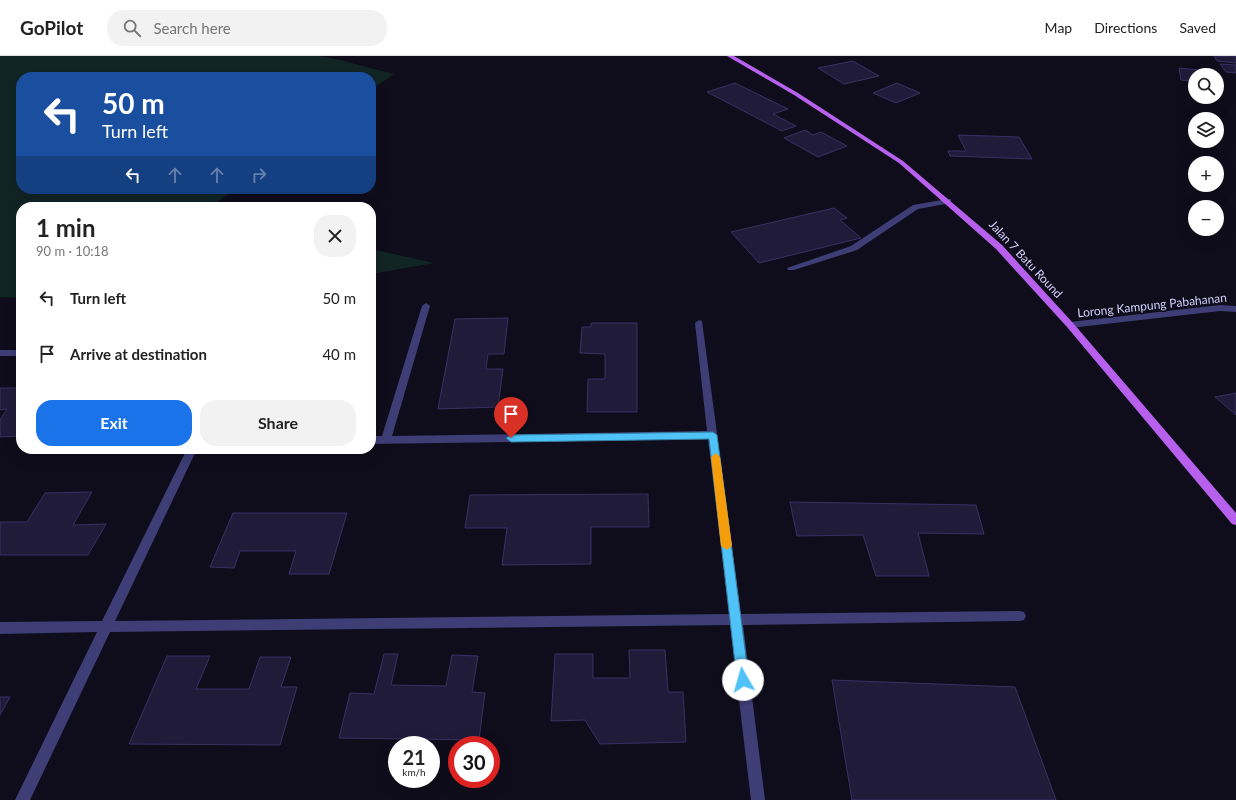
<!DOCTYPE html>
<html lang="en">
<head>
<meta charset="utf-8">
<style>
	:root { --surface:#fff; --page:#f2f2f2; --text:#222; --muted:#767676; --line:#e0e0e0; --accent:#1a73e8 }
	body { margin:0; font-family:Lato,sans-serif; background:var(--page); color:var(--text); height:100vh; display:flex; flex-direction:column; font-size:15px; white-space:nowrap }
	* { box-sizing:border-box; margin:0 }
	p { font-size:13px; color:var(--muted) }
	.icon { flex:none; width:22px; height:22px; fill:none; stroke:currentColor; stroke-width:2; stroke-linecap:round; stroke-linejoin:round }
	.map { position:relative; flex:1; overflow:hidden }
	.panel { position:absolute; left:16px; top:146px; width:360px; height:252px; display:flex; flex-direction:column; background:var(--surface); border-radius:16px; box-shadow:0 4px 16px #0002 }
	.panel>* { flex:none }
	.banner { position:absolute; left:16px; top:16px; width:360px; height:122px; border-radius:16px; box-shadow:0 4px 16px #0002; background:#1a4fa0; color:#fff; overflow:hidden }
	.tools { position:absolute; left:1188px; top:12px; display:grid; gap:8px }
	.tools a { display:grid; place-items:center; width:36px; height:36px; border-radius:50%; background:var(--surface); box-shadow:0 4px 16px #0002; font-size:20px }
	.speed { position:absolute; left:388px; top:680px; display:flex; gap:8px; font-size:20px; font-weight:700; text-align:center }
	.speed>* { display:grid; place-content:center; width:52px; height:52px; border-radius:50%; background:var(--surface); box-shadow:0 4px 16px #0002; line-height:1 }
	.speed small { font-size:10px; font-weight:400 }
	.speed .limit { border:6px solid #d22; background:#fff; color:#111 }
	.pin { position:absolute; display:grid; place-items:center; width:34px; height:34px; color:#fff; margin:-41px -17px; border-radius:50% 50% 50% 0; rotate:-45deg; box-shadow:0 0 4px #0007 }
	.pin .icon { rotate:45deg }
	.me { position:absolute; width:44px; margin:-22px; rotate:353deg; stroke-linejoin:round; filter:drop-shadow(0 0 3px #0008) }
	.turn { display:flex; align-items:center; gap:14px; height:84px; padding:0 20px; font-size:18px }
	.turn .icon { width:52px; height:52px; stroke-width:2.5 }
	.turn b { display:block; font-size:28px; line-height:34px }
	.lanes { display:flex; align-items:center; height:38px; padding:0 20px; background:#0003; justify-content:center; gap:20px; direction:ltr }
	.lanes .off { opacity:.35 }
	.round { display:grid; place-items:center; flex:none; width:42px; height:42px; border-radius:16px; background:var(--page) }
	.headline { display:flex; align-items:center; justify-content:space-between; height:68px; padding:0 20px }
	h1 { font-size:24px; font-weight:700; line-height:30px }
	.cta { display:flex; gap:8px; margin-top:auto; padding:8px 20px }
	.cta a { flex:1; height:46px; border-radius:16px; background:var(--accent); color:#fff; font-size:16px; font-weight:700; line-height:46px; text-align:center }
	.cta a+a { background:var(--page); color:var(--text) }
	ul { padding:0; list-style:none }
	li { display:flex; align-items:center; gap:12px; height:56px; padding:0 20px }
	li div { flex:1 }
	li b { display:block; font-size:15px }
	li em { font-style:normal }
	header { display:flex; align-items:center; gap:24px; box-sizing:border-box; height:56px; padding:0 20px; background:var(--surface); border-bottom:1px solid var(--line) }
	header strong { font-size:19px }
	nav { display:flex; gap:22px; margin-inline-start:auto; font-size:14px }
	.search { width:280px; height:36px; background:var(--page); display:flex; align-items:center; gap:10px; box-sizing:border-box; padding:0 14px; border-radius:16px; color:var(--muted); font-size:15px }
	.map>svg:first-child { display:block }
	.green { fill:#112524 }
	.building { fill:#211b3a; stroke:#393064 }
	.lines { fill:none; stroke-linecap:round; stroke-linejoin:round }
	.minor { fill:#3e3d76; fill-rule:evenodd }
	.major { fill:#b760ee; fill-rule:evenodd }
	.route { fill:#4fc3f7; stroke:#337fa1 }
	.slow { fill:#f59e0b }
	.labels { text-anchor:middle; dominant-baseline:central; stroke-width:3.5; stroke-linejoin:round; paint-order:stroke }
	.street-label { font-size:12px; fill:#d1cdfa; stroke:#0f0d1b }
</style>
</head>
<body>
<header>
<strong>GoPilot</strong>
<div class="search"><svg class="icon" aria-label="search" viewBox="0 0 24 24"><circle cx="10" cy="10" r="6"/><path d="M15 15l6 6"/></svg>Search here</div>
<nav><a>Map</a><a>Directions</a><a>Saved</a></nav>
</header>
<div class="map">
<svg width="1236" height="744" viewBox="0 0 1236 744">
	<rect width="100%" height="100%" fill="#0f0d1b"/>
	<!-- green -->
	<path class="green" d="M 0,0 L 318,0 L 340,4 L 394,18 L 371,34 L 371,21 L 21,21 L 21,133 L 235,133 L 210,151 L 21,151 L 21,242 L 0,241 Z
		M 371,193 L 434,207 L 371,218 Z"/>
	<!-- building -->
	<path class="building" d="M 1214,0 L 1236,0 L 1236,7 L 1217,5 Z
		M 853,5 L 879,20 L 844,28 L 818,12 Z
		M 1220,8 L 1236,9 L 1236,17 L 1226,16 Z
		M 1179,12 L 1209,15 L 1213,19 L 1195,19 L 1195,25 L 1181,24 Z
		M 735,27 L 788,53 L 773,58 L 796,70 L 782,75 L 707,36 Z
		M 897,27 L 920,37 L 896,47 L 873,37 Z
		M 805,74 L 813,79 L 821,76 L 847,90 L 818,101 L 784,82 Z
		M 958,79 L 1019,81 L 1032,103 L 950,100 L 948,95 L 966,95 Z
		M 834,152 L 847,162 L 840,164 L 861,182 L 759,207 L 731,176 Z
		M 508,262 L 504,298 L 488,298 L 486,313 L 503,313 L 498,351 L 438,353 L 455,263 Z
		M 591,267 L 637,267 L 637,356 L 587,356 L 588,323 L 605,323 L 605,298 L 580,297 L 582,271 L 591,271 Z
		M 0,332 L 21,332 L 21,380 L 0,381 L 0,364 L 7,353 L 0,354 Z
		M 1236,337 L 1236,359 L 1215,341 Z
		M 92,436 L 73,469 L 106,468 L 88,499 L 0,499 L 0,466 L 27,466 L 45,437 Z
		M 648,438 L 649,471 L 591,471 L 591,508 L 502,509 L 507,472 L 465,472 L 470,439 Z
		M 790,446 L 976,449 L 984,478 L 918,477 L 929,520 L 876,520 L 863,479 L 797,480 Z
		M 233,457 L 347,457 L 329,518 L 289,518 L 296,495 L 240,495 L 234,512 L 210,511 Z
		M 629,594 L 665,594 L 668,636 L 683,636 L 686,686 L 600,688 L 585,664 L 551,665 L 555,598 L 593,598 L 593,622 L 630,622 Z
		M 384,598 L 398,598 L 391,629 L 446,630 L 452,599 L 478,600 L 472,636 L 485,637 L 479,684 L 339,682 L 350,637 L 374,638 Z
		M 167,600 L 210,600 L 196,633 L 249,633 L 260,601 L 291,601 L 281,631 L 297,631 L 280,689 L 129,688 Z
		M 832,624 L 1015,631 L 1056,744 L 852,744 Z
		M 0,641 L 10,641 L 0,659 Z"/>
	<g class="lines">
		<!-- minor -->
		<path class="minor" d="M 948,143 L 951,143 L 951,147 L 918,153 L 857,194 L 794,214 L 788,214 L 787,212 L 851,190 L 913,149 Z
			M 426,247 L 430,250 L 392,380 L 707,375 L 695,267 L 699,264 L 702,265 L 741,558 L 1020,555 L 1024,556 L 1026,560 L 1024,564 L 1020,565 L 743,569 L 765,744 L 751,744 L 730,569 L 110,576 L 30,744 L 15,744 L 97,576 L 0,578 L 0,566 L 102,565 L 187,393 L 197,393 L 115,565 L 729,558 L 708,383 L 371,388 L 371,380 L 382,380 L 422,250 Z
			M 1220,249 L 1236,250 L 1236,256 L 1220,255 L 1070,272 L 1066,269 L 1070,266 Z
			M 0,294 L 21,294 L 21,300 L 0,300 Z"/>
		<!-- major -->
		<path class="major" d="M 727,0 L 734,0 L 798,37 L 903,105 L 1002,189 L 1073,267 L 1236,457 L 1236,469 L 1232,468 L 1067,271 L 996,193 L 899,107 L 794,39 Z"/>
	</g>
	<!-- route -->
	<path class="route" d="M 713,376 L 717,379 L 749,624 L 748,628 L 743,629 L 739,628 L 737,624 L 709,383 L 511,386 L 506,382 L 511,379 Z"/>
	<!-- slow -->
	<path class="slow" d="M 716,397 L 720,401 L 732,490 L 727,494 L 721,490 L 711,401 Z"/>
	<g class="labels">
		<!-- street labels -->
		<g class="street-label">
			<text transform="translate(1026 203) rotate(47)">Jalan 7 Batu Round</text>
			<text transform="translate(1152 249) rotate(-6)">Lorong Kampung Pabahanan</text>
		</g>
	</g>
</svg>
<div class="tools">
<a><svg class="icon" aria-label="search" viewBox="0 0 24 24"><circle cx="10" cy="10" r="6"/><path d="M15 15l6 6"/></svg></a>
<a><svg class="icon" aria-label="layers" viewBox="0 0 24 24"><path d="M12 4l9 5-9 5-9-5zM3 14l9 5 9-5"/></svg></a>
<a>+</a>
<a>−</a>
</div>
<div class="speed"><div>21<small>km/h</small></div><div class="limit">30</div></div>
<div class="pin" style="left:511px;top:382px;background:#d93025"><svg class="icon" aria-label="arrive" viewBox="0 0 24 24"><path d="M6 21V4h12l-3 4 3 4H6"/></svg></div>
<svg class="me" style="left:743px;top:624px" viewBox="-20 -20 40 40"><circle r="19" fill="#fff"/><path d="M0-13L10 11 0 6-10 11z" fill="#4fc3f7"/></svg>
<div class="banner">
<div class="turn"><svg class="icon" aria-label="left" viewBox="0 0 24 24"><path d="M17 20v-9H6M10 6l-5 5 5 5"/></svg><div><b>50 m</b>Turn left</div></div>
<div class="lanes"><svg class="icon" aria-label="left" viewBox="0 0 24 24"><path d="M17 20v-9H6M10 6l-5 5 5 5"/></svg><svg class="icon off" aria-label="ahead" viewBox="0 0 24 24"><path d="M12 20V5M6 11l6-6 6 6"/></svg><svg class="icon off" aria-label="ahead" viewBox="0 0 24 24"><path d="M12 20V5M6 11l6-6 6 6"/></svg><svg class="icon off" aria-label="right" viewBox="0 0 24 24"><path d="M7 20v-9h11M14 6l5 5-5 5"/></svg></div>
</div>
<section class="panel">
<div class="headline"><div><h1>1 min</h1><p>90 m · 10:18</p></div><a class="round"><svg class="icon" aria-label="close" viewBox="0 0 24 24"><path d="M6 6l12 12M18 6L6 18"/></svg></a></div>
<ul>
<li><svg class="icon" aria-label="left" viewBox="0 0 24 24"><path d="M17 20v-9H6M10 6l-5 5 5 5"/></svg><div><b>Turn left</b></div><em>50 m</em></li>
<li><svg class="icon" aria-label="arrive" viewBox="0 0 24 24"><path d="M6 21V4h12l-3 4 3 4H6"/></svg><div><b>Arrive at destination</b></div><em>40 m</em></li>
</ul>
<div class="cta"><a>Exit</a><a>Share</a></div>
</section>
</div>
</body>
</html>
